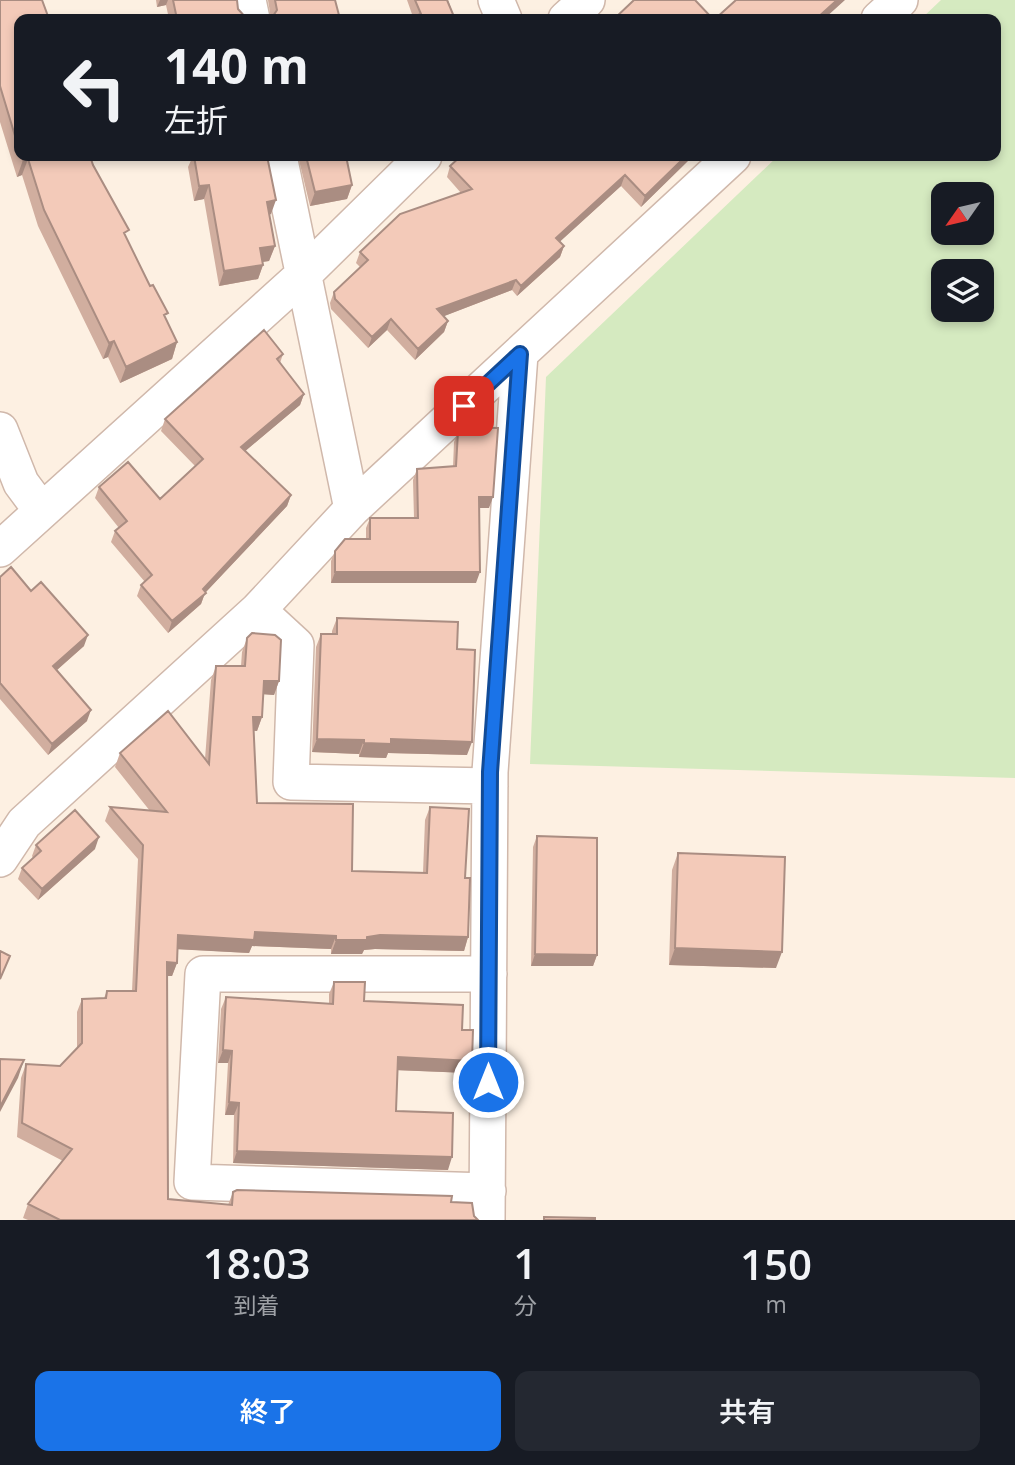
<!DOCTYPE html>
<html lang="ja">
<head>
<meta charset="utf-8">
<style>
	:root { --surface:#171b24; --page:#242831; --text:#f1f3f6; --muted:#9ea1a6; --accent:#1a73e8 }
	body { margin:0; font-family:"Open Sans","Noto Sans JP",sans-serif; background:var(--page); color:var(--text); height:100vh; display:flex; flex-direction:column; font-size:26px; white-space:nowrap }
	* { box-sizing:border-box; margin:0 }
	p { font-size:23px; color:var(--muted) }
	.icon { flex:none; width:38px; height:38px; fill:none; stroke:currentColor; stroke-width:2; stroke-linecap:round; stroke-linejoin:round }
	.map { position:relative; height:1220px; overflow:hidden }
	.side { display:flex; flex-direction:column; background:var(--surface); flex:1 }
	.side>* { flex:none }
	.banner { position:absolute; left:14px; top:14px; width:987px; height:147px; border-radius:14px; box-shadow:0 4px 10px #0003; background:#171b24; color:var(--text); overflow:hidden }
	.needle { width:46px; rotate:236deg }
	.fabs { position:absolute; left:931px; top:182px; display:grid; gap:14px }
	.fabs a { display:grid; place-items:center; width:63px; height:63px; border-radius:14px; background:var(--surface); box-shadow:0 4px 10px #0003; font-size:35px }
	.pin { position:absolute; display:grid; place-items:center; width:60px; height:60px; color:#fff; margin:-30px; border-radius:14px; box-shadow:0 4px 10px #0006 }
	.me { position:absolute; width:77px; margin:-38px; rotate:0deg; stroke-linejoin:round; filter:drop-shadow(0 0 5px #0008) }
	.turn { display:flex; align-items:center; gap:24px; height:147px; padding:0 35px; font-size:32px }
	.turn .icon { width:91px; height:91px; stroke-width:2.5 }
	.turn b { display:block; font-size:49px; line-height:60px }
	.eta { display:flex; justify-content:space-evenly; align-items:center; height:119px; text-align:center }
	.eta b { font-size:42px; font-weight:600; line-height:49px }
	.action { display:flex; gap:14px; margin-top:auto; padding:14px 35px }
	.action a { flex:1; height:80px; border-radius:14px; background:var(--accent); color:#fff; font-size:28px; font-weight:600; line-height:80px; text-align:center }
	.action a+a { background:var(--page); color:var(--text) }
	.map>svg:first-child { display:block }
	.pitch { fill:#d5eac0; fill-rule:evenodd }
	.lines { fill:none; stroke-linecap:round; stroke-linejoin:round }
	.street-casing { stroke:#d0b8ab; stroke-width:38 }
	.street { stroke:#fff; stroke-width:35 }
	.wall { fill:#d1ae9f }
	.shaded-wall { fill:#aa8d82 }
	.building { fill:#f3cab9; stroke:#aa8d82; stroke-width:2 }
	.route-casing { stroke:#114b97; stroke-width:18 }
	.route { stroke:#1a73e8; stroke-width:12 }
</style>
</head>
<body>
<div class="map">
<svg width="1015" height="1220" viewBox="0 0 1015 1220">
	<rect width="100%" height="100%" fill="#fdf0e2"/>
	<!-- pitch -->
	<path class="pitch" d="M 941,0 L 1015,0 L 1015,778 L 530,764 L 546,377 L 778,156 L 996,156 L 996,19 L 921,19 ZM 943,194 L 982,194 L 982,233 L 943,233 ZM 943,271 L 982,271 L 982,310 L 943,310 Z"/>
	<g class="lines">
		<!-- street casing -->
		<g class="street-casing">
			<path id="street" d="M 248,0 L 252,19
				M 496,0 L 504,19
				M 566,19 L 587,0
				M 879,19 L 900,0
				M 279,156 L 352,509
				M 0,430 L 21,483 L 41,510
				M 0,549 L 303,275 L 424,156
				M 258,610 L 296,645 L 291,782 L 490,786
				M 0,859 L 24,823 L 258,610 L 352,509 L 733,156
				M 488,1191 L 192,1182 L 203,974 L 489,974
				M 487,1220 L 490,772 L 520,354"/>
		</g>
		<!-- street -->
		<use href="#street" class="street"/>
	</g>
	<!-- wall -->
	<path class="wall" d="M 0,0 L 19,19 L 19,156 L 90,156 L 93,165 L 126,238 L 177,342 L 172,359 L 120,383 L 108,357 L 103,359 L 38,226 L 22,175 L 17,177 L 0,122 Z
		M 156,0 L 237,0 L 238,9 L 247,19 L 169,19 L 166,5 L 157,7 Z
		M 268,0 L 335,0 L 271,19 Z
		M 407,0 L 448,0 L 455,19 L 413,17 Z
		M 193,156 L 267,156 L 271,214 L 269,215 L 275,246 L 269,261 L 262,262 L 263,265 L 258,279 L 219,286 L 204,199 L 194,201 L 188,167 Z
		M 298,156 L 346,156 L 352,185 L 347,199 L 310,206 Z
		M 693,156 L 641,207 L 621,186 L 560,241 L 564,246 L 560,257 L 517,296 L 512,290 L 444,316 L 448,321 L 444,332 L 415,360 L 387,330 L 368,348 L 331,309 L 330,303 L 334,292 L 360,267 L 356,263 L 360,252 L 461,193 L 447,177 L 450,166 Z
		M 283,354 L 280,363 L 304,394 L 300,405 L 245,451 L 291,495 L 287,506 L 205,593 L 201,604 L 168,633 L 137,596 L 141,585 L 145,582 L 111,542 L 115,531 L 119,528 L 95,498 L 99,487 L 160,499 L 195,466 L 161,431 L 165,419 Z
		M 458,432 L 489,508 L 479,508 L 476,583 L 331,583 L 331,561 L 335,551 L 366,539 L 366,528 L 370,518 L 414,518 L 413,480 L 417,469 L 453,467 L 454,442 Z
		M 0,577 L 31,591 L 84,646 L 57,670 L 87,721 L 48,755 L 0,699 Z
		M 337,618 L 457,649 L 467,755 L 388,753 L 386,758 L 359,757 L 359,754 L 312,752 L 316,647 L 321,634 L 332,634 L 332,631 Z
		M 247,638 L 279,681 L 274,695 L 263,694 L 262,717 L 257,731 L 254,731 L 257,803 L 352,871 L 423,873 L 425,820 L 430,807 L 465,878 L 468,937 L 464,951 L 375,949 L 364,950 L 362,954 L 331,954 L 331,949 L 252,946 L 249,953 L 178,949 L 177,963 L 172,976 L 167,976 L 168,1199 L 228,1205 L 233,1192 L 451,1202 L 474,1216 L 478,1220 L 28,1220 L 23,1218 L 28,1204 L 63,1161 L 17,1137 L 21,1078 L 26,1064 L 60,1066 L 77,1048 L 77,1012 L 82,999 L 104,998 L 107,991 L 132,991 L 138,859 L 105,821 L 110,807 L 150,811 L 115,767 L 120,753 L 205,759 L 211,680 L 216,666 L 241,666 L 242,652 Z
		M 537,836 L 597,955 L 593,966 L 531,966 L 533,847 Z
		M 36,845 L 95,849 L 38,900 L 18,879 L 22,868 L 33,858 L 32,856 Z
		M 678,853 L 776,968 L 669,965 L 672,870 Z
		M 334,982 L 364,1001 L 462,1030 L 472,1061 L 468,1073 L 397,1070 L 396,1111 L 448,1170 L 233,1163 L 234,1115 L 225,1115 L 228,1063 L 218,1063 L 221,1009 L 226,997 L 329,1004 L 329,994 Z"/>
	<!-- shaded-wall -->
	<path class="shaded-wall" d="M 160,0 L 168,0 L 166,5 L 157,7 Z
		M 837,0 L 845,0 L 824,19 L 816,19 Z
		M 686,156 L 693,156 L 641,207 L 645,196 Z
		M 28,159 L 22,175 L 17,177 L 23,160 Z
		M 625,175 L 621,186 L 553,248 L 556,238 Z
		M 209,185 L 204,199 L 194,201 L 199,186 Z
		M 352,185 L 347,199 L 310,206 L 315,192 Z
		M 276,200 L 271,214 L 262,216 L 267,202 Z
		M 275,246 L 269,261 L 255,263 L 260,248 Z
		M 564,246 L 560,257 L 517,296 L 521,286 Z
		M 263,265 L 258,279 L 219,286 L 224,271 Z
		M 516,280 L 512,290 L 434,320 L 437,309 Z
		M 391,319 L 387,330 L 368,348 L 372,337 Z
		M 448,321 L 444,332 L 415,360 L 418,349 Z
		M 114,341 L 108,357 L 103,359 L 109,343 Z
		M 177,342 L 172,359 L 120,383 L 126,367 Z
		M 304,394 L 300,405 L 237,458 L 241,447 Z
		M 291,495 L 287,506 L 205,593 L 201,604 L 168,633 L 172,621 Z
		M 479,497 L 493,497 L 489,508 L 475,508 Z
		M 335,572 L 480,572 L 476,583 L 331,583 Z
		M 88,635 L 84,646 L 49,677 L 53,666 Z
		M 264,681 L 279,681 L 274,695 L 260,694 Z
		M 91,710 L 87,721 L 48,755 L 52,744 Z
		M 253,717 L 262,717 L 257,731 L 249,730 Z
		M 317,739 L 364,740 L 359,754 L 312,752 Z
		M 391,739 L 472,742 L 467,755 L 388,753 L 386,758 L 359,757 L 364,743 Z
		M 99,837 L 95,849 L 38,900 L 42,889 Z
		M 255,932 L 336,936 L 331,949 L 252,946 L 249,953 L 173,949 L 178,935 Z
		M 380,935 L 468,937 L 464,951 L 375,949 L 364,950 L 362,954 L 331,954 L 336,940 Z
		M 675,948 L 782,952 L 776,968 L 669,965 Z
		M 535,954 L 597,955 L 593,966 L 531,966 Z
		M 167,962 L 177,963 L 172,976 L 162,976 Z
		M 223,1050 L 232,1051 L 228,1063 L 218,1063 Z
		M 398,1057 L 472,1061 L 468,1073 L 393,1070 Z
		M 24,1060 L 18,1078 L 0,1112 L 0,1107 Z
		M 229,1102 L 239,1103 L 234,1115 L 225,1115 Z
		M 237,1151 L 452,1157 L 448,1170 L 233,1163 Z"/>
	<!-- building -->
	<path class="building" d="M 0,0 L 42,0 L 49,19 L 19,19 L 19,149 L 0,86 Z
		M 173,0 L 237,0 L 238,9 L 247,19 L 177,19 Z
		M 275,0 L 335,0 L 340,19 L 271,19 L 277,10 Z
		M 415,0 L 447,0 L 455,19 L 406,19 L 421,14 Z
		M 634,0 L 695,0 L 713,19 L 614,19 Z
		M 736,0 L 837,0 L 816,19 L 715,19 Z
		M 21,156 L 90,156 L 93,165 L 129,230 L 124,233 L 150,286 L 153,285 L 168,313 L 164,315 L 177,342 L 126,367 L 114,341 L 109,343 L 44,210 L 28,159 L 23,160 Z
		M 194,156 L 267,156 L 276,200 L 267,202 L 275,246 L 260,248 L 263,265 L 224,271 L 209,185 L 199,186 Z
		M 306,156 L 346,156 L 352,185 L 315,192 Z
		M 461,156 L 686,156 L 645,196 L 625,175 L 556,238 L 564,246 L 521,286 L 516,280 L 437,309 L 448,321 L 418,349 L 391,319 L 372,337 L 335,299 L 334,292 L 368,260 L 360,252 L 400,214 L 472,189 L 450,166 Z
		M 264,330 L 283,354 L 277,359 L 304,394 L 241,447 L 291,495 L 203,589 L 206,593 L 172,621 L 141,585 L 152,575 L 115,531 L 127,521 L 99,487 L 128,462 L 160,499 L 203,459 L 165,419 Z
		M 463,427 L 498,428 L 493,497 L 479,497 L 480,572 L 335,572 L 335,551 L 345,539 L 370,539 L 370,518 L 418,518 L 417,469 L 456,466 L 458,432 Z
		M 11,567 L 31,591 L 41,582 L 88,635 L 53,666 L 91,710 L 52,744 L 0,683 L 0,577 Z
		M 337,618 L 458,622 L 457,649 L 475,650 L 472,742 L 391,739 L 391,744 L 364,743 L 364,740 L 317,739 L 321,634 L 337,634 Z
		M 252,633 L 275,635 L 281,640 L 279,681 L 264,681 L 262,717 L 253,717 L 257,803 L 353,804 L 352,871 L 427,873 L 430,807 L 469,809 L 465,878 L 470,878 L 468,937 L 380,935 L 367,937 L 367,940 L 336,940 L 336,936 L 255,932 L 254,940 L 178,935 L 177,963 L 167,962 L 168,1199 L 232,1205 L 233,1192 L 237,1190 L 452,1196 L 451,1202 L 472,1203 L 474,1216 L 478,1220 L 60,1220 L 28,1204 L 72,1149 L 22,1123 L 26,1064 L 60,1066 L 82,1043 L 82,999 L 106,998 L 107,991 L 136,991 L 143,845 L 110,807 L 167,812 L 120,753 L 168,711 L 209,764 L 216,666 L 245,666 L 247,638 Z
		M 75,810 L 99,837 L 42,889 L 22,868 L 41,851 L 36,845 Z
		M 537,836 L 597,838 L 597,955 L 535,954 Z
		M 678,853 L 785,857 L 782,952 L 675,948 Z
		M 0,951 L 10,956 L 0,979 Z
		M 334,982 L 365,982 L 364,1001 L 463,1005 L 462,1030 L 473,1030 L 472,1061 L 398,1057 L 396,1111 L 453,1113 L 452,1157 L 237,1151 L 239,1103 L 229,1102 L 232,1051 L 223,1050 L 226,997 L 333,1004 Z
		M 0,1059 L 24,1060 L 0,1107 Z
		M 544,1217 L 595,1218 L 595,1220 L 544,1220 Z"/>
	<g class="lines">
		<!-- route casing -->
		<g class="route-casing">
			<path id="route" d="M 464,406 L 520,354 L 490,772 L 488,1082"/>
		</g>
		<!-- route -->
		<use href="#route" class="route"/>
	</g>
</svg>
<div class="fabs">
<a><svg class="needle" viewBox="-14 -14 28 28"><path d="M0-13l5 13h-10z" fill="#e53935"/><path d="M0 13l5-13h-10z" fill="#9ea1a6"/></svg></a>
<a><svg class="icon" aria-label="layers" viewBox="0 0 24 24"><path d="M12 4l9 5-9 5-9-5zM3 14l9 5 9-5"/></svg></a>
</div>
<div class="pin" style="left:464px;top:406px;background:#d93025"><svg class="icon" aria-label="arrive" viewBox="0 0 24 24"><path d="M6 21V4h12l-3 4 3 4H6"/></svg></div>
<svg class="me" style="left:488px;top:1082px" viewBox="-20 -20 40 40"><circle r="17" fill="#1a73e8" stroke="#fff" stroke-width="3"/><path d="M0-11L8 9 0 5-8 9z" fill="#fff"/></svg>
<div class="banner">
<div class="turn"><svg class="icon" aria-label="left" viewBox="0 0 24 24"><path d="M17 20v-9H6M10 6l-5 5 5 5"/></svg><div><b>140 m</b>左折</div></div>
</div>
</div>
<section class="side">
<div class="eta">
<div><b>18:03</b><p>到着</p></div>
<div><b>1</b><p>分</p></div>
<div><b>150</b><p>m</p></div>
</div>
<div class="action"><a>終了</a><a>共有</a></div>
</section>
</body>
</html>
